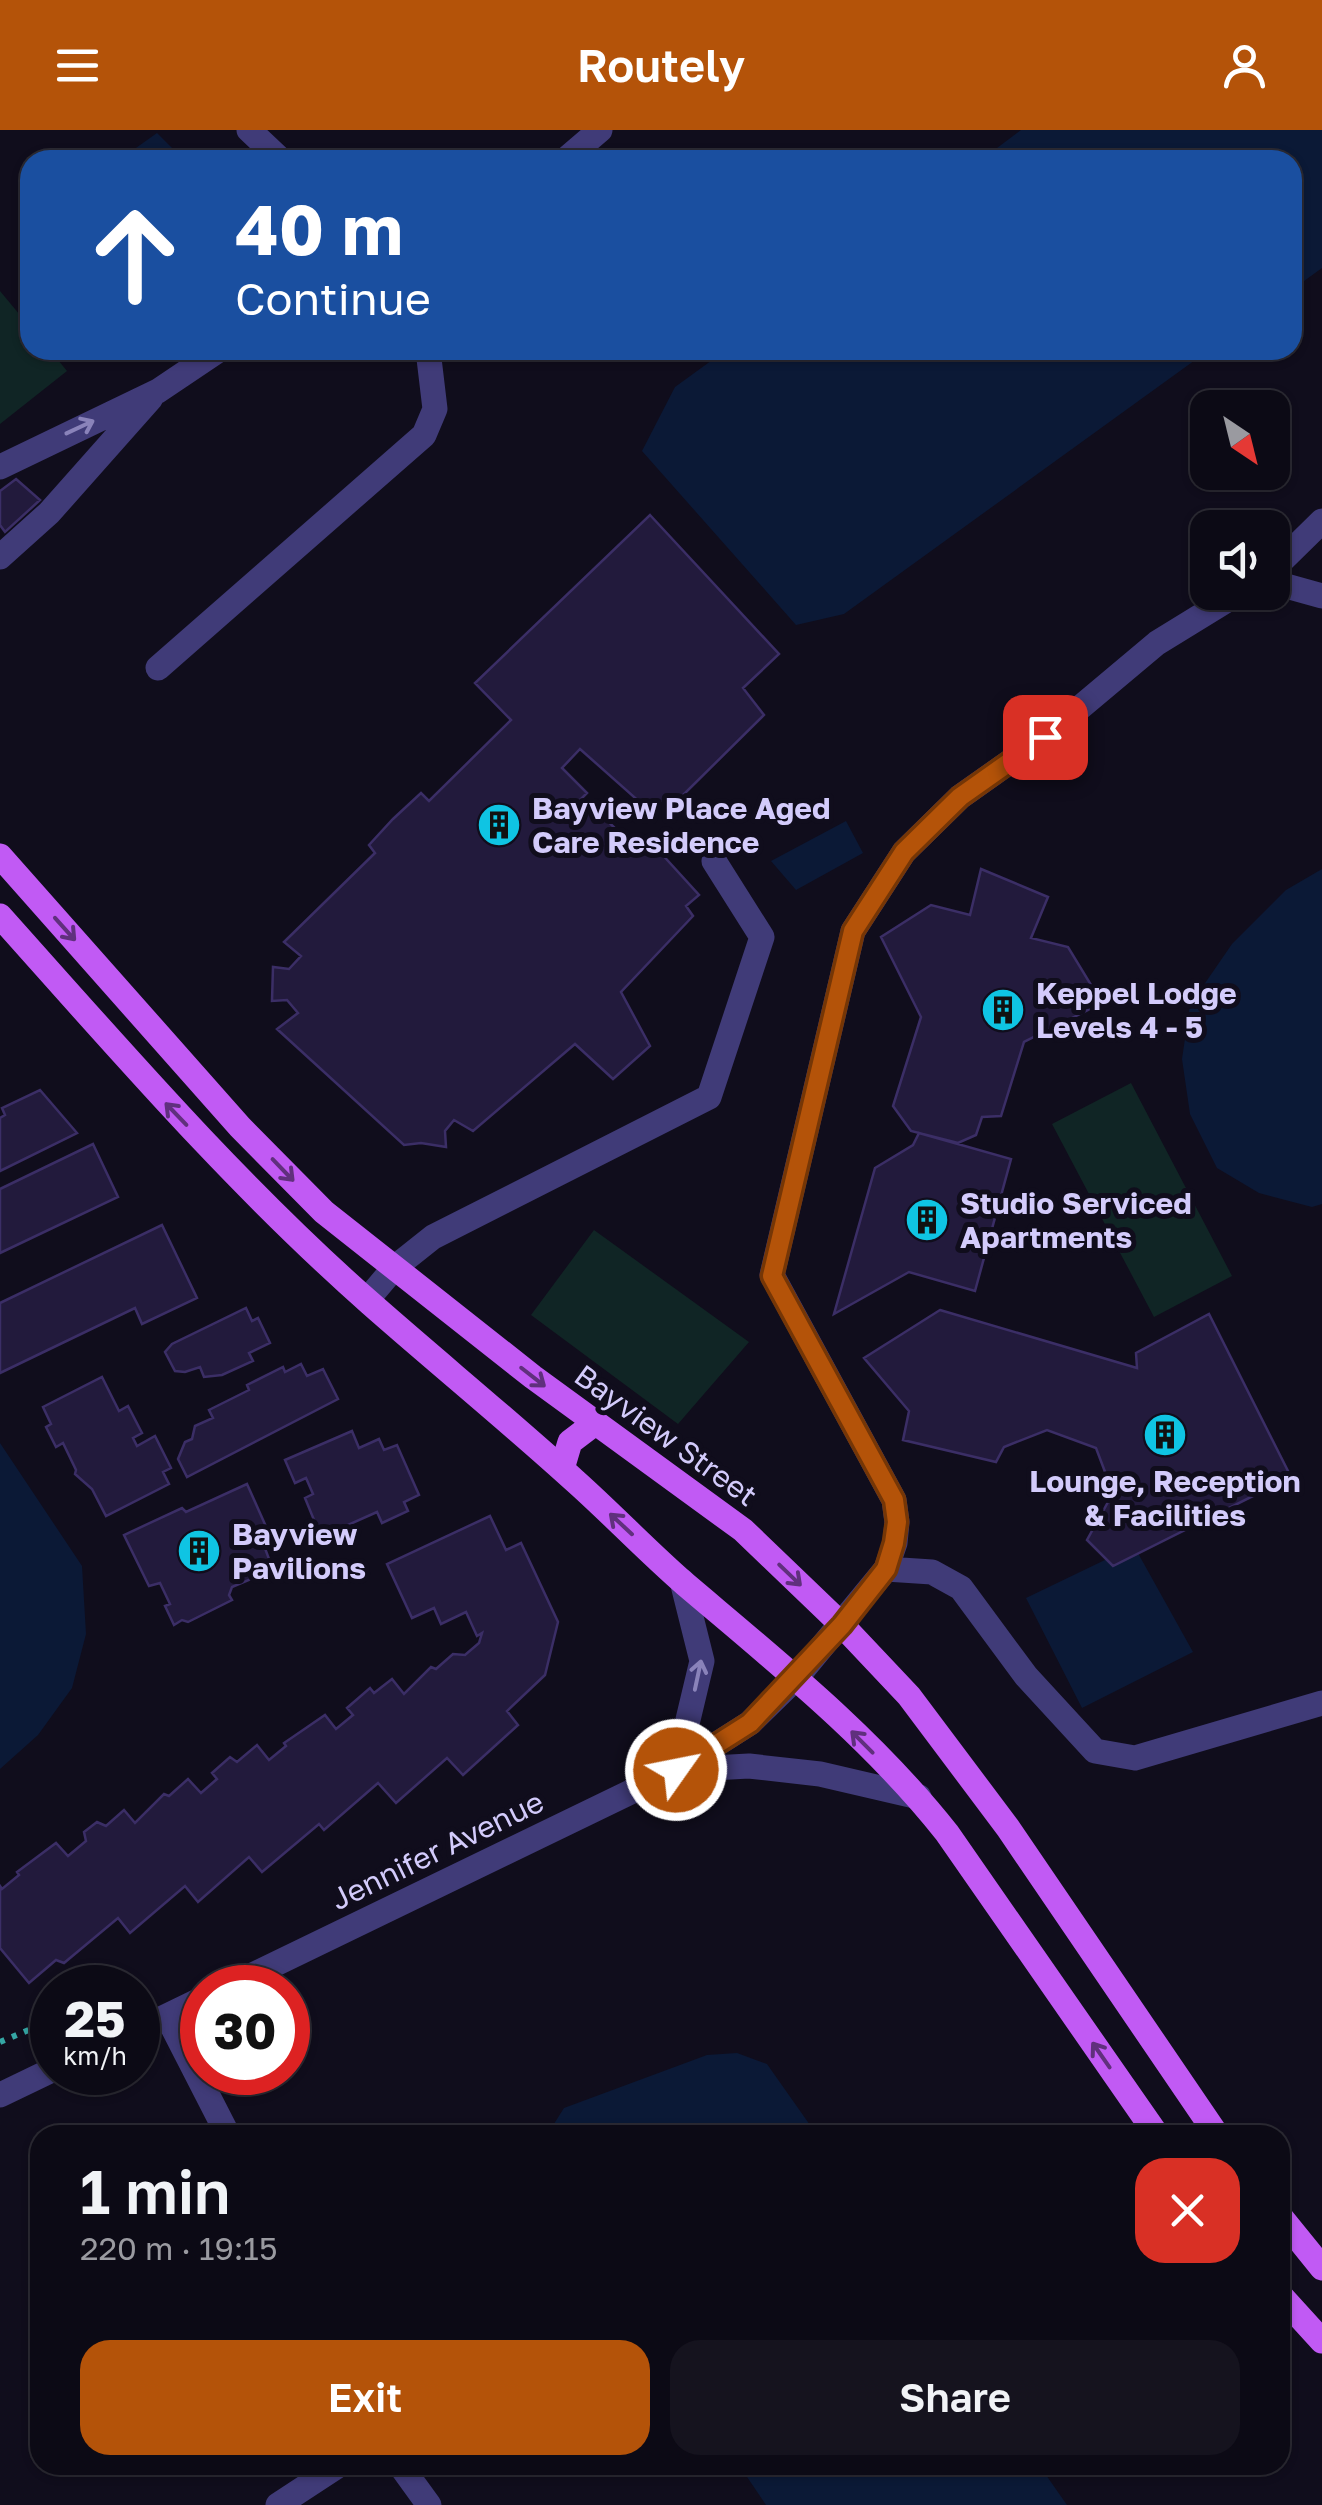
<!DOCTYPE html>
<html lang="en">
<head>
<meta charset="utf-8">
<style>
	:root { --surface:#0c0a15; --page:#15131e; --text:#f1f3f6; --muted:#9a9aa0; --line:#2c2b34; --accent:#b45309 }
	body { margin:0; font-family:"Golos Text",sans-serif; background:var(--page); color:var(--text); height:100vh; display:flex; flex-direction:column; font-size:38px; white-space:nowrap }
	* { box-sizing:border-box; margin:0 }
	p { font-size:32px; color:var(--muted) }
	.icon { flex:none; width:55px; height:55px; fill:none; stroke:currentColor; stroke-width:2; stroke-linecap:round; stroke-linejoin:round }
	.map { position:relative; flex:1; overflow:hidden }
	.sheet { position:absolute; left:30px; top:1995px; width:1260px; height:350px; display:flex; flex-direction:column; background:var(--surface); border-radius:30px; box-shadow:0 2px 8px #0004,0 0 0 2px var(--line) }
	.sheet>* { flex:none }
	.hud { position:absolute; left:20px; top:20px; width:1282px; height:210px; border-radius:30px; box-shadow:0 2px 8px #0004,0 0 0 2px var(--line); background:#1a4fa0; color:#fff; overflow:hidden }
	.needle { width:65px; rotate:145deg }
	.tools { position:absolute; left:1190px; top:260px; display:grid; gap:20px }
	.tools a { display:grid; place-items:center; width:100px; height:100px; border-radius:20px; background:var(--surface); box-shadow:0 2px 8px #0004,0 0 0 2px var(--line); font-size:50px }
	.speed { position:absolute; left:30px; top:1835px; display:flex; gap:20px; font-size:50px; font-weight:700; text-align:center }
	.speed>* { display:grid; place-content:center; width:130px; height:130px; border-radius:50%; background:var(--surface); box-shadow:0 2px 8px #0004,0 0 0 2px var(--line); line-height:1 }
	.speed small { font-size:25px; font-weight:400 }
	.speed .limit { border:15px solid #d22; background:#fff; color:#111 }
	.pin { position:absolute; display:grid; place-items:center; width:85px; height:85px; color:#fff; margin:-42px; border-radius:20px; box-shadow:0 5px 15px #0006 }
	.me { position:absolute; width:110px; margin:-55px; rotate:57deg; stroke-linejoin:round; filter:drop-shadow(0 0 8px #0008) }
	.turn { display:flex; align-items:center; gap:35px; height:210px; padding:0 50px; font-size:45px }
	.turn .icon { width:130px; height:130px; stroke-width:2.5 }
	.turn b { display:block; font-size:70px; line-height:85px }
	.round { display:grid; place-items:center; flex:none; width:105px; height:105px; border-radius:30px; background:var(--page) }
	.summary { display:flex; align-items:center; justify-content:space-between; height:170px; padding:0 50px }
	h1 { font-size:60px; font-weight:600; line-height:75px }
	.primary-button { display:flex; gap:20px; margin-top:auto; padding:20px 50px }
	.primary-button a { flex:1; height:115px; border-radius:30px; background:var(--accent); color:#fff; font-size:40px; font-weight:600; line-height:115px; text-align:center }
	.primary-button a+a { background:var(--page); color:var(--text) }
	header { display:flex; justify-content:space-between; align-items:center; height:130px; padding:0 50px; background:var(--accent); color:#fff; font-size:45px; font-weight:600 }
	.map>svg:first-child { display:block }
	.green { fill:#102525 }
	.water { fill:#0b1936 }
	.building { fill:#221a3c; stroke:#3b2e66; stroke-width:2.5 }
	.lines { fill:none; stroke-linecap:round; stroke-linejoin:round }
	.path { stroke:#35a6a4; stroke-width:6; stroke-dasharray:5 8; stroke-linecap:butt }
	.minor { stroke:#403b78; stroke-width:25 }
	.major { stroke:#c15af4; stroke-width:25 }
	.oneway { stroke:#8a83ba }
	.oneway2 { stroke:#60307d }
	.route-casing { stroke:#753606; stroke-width:25 }
	.route { stroke:#b45309; stroke-width:18 }
	.labels { text-anchor:middle; dominant-baseline:central; stroke-width:10; stroke-linejoin:round; paint-order:stroke }
	.poi-label { font-size:30px; font-weight:bold; fill:#d3cbfb; stroke:#100d1c; text-anchor:start }
	.street-label { font-size:30px; fill:#d3cbfb; stroke:#100d1c }
</style>
</head>
<body>
<header><svg class="icon" aria-label="menu" viewBox="0 0 24 24"><path d="M4 6h16M4 12h16M4 18h16"/></svg>Routely<svg class="icon" aria-label="person" viewBox="0 0 24 24"><circle cx="12" cy="8" r="4"/><path d="M4 21q1-7 8-7t8 7"/></svg></header>
<div class="map">
<svg width="1322" height="2375" viewBox="0 0 1322 2375">
	<rect width="100%" height="100%" fill="#100d1c"/>
	<!-- green -->
	<path class="green" d="M 0,161 L 30,197 L 30,220 L 50,220 L 67,241 L 0,294 Z
		M 1131,953 L 1232,1146 L 1154,1187 L 1052,994 Z
		M 594,1100 L 749,1212 L 678,1294 L 531,1185 Z"/>
	<!-- water -->
	<path class="water" d="M 1021,0 L 1322,0 L 1322,138 L 1293,159 L 1292,30 L 981,30 Z
		M 157,3 L 184,30 L 119,30 Z
		M 726,220 L 1209,220 L 844,484 L 796,495 L 642,321 L 675,257 Z
		M 846,691 L 863,723 L 796,760 L 771,731 Z
		M 1322,739 L 1322,1074 L 1312,1077 L 1259,1063 L 1217,1038 L 1190,984 L 1182,929 L 1190,875 L 1232,814 L 1286,760 Z
		M 0,1313 L 82,1436 L 86,1504 L 72,1558 L 38,1605 L 0,1639 Z
		M 1134,1416 L 1193,1522 L 1082,1578 L 1026,1468 Z
		M 737,1923 L 767,1934 L 817,2005 L 547,2005 L 564,1978 L 707,1925 Z
		M 739,2335 L 1039,2335 L 1067,2375 L 766,2375 Z"/>
	<!-- building -->
	<path class="building" d="M 16,349 L 40,370 L 5,402 L 0,395 L 0,361 Z
		M 650,385 L 779,524 L 743,558 L 764,585 L 678,670 L 643,675 L 580,619 L 562,638 L 587,663 L 572,678 L 582,688 L 594,678 L 618,701 L 606,714 L 614,724 L 624,713 L 637,723 L 649,710 L 699,765 L 686,776 L 693,786 L 621,862 L 650,916 L 613,949 L 575,914 L 473,1001 L 454,990 L 445,1001 L 446,1017 L 421,1013 L 404,1015 L 277,899 L 298,883 L 287,870 L 272,871 L 273,837 L 289,839 L 301,826 L 284,812 L 375,723 L 369,715 L 393,689 L 421,663 L 429,671 L 511,590 L 475,553 Z
		M 981,739 L 1048,767 L 1031,808 L 1068,817 L 1102,873 L 1024,912 L 1001,986 L 982,987 L 976,1005 L 958,1013 L 911,1001 L 893,976 L 921,887 L 881,807 L 931,775 L 970,785 Z
		M 40,960 L 77,1003 L 0,1041 L 0,988 L 5,985 L 2,978 Z
		M 919,1003 L 1011,1029 L 975,1161 L 909,1142 L 834,1184 L 875,1038 L 913,1015 Z
		M 93,1014 L 118,1067 L 0,1123 L 0,1059 Z
		M 162,1095 L 197,1168 L 142,1194 L 135,1178 L 0,1243 L 0,1173 Z
		M 246,1178 L 252,1191 L 258,1188 L 270,1213 L 249,1223 L 253,1231 L 222,1245 L 204,1247 L 200,1237 L 185,1242 L 175,1241 L 165,1222 L 172,1214 Z
		M 940,1180 L 1137,1238 L 1136,1223 L 1209,1184 L 1291,1347 L 1113,1436 L 1087,1410 L 1113,1363 L 1096,1318 L 1047,1300 L 1004,1317 L 996,1332 L 903,1310 L 909,1281 L 864,1228 Z
		M 301,1234 L 307,1246 L 323,1239 L 338,1269 L 187,1347 L 178,1329 L 185,1312 L 192,1309 L 195,1296 L 213,1288 L 209,1280 L 249,1260 L 247,1255 L 283,1237 L 285,1242 Z
		M 102,1247 L 119,1281 L 128,1276 L 142,1303 L 133,1308 L 137,1316 L 155,1306 L 171,1338 L 163,1342 L 169,1354 L 106,1386 L 92,1359 L 75,1344 L 76,1340 L 63,1313 L 56,1317 L 46,1297 L 51,1294 L 43,1277 Z
		M 352,1301 L 359,1318 L 379,1309 L 384,1320 L 397,1315 L 419,1365 L 404,1372 L 408,1381 L 382,1393 L 377,1382 L 321,1407 L 305,1368 L 313,1364 L 306,1348 L 295,1353 L 285,1330 Z
		M 247,1354 L 272,1410 L 263,1413 L 269,1429 L 251,1436 L 256,1447 L 232,1457 L 229,1465 L 232,1470 L 188,1492 L 182,1490 L 174,1495 L 165,1476 L 170,1474 L 160,1453 L 149,1456 L 124,1405 L 182,1378 L 186,1382 Z
		M 490,1386 L 506,1420 L 521,1413 L 558,1492 L 545,1545 L 507,1581 L 518,1595 L 463,1645 L 447,1628 L 396,1673 L 378,1653 L 324,1700 L 319,1694 L 262,1742 L 249,1727 L 198,1772 L 185,1756 L 130,1803 L 118,1788 L 64,1833 L 56,1830 L 29,1853 L 0,1818 L 0,1756 L 2,1759 L 19,1745 L 17,1742 L 56,1713 L 68,1726 L 86,1711 L 84,1702 L 97,1692 L 106,1696 L 124,1680 L 135,1693 L 164,1664 L 169,1666 L 188,1649 L 201,1663 L 217,1649 L 212,1643 L 230,1627 L 237,1632 L 257,1615 L 269,1630 L 286,1616 L 284,1613 L 325,1585 L 336,1599 L 353,1585 L 347,1578 L 370,1558 L 374,1563 L 392,1549 L 404,1564 L 431,1537 L 436,1539 L 453,1524 L 465,1525 L 479,1513 L 482,1503 L 477,1506 L 466,1482 L 441,1494 L 434,1478 L 412,1488 L 387,1434 Z"/>
	<g class="lines">
		<!-- path -->
		<path class="path" d="M 0,1912 L 31,1899"/>
		<!-- minor -->
		<path class="minor" d="M 249,0 L 281,30
			M 565,30 L 600,0
			M 0,337 L 158,261 L 219,220
			M 0,427 L 49,383 L 151,268
			M 1272,440 L 1322,391
			M 1272,452 L 1322,466
			M 158,538 L 424,305 L 435,279 L 428,220
			M 367,1170 L 394,1138 L 433,1107 L 709,967 L 762,807 L 714,731
			M 886,1439 L 932,1442 L 961,1458 L 1026,1546 L 1095,1621 L 1135,1628 L 1322,1573
			M 682,1451 L 702,1531 L 676,1640 L 749,1636 L 820,1644 L 919,1667
			M 226,1858 L 676,1640 L 750,1593 L 797,1547 L 886,1439 L 895,1413 L 897,1392 L 894,1370 L 772,1145 L 853,801 L 904,722 L 960,667 L 1045,607 L 1157,513 L 1240,462
			M 167,1886 L 228,2005
			M 138,1900 L 202,1869
			M 0,1965 L 52,1940
			M 400,2335 L 429,2375
			M 278,2375 L 339,2335"/>
		<!-- major -->
		<path class="major" d="M 0,726 L 240,997 L 324,1082 L 533,1247 L 743,1400 L 842,1495 L 909,1566 L 1008,1698 L 1217,2005
			M 0,786 C 119,919 235,1054 370,1173 C 438,1233 508,1290 575,1351 C 612,1384 647,1421 685,1454 C 777,1532 872,1608 947,1703 L 1157,2005
			M 562,1339 L 570,1312 L 595,1293
			M 1280,2086 L 1322,2138
			M 1280,2165 L 1322,2211"/>
	</g>
	<!-- one-way arrows -->
	<defs><path id="oneway-shaft" d="M-6 0H5M1.5-3L5.5 0L1.5 3" fill="none" stroke-width="1.6" stroke-linecap="round" stroke-linejoin="round" transform="scale(2.5)"/></defs>
	<g class="oneway">
		<use href="#oneway-shaft" transform="translate(80 297) rotate(-25)"/>
		<use href="#oneway-shaft" transform="translate(698 1545) rotate(-78)"/>
	</g>
	<g class="oneway2">
		<use href="#oneway-shaft" transform="translate(65 799) rotate(48)"/>
		<use href="#oneway-shaft" transform="translate(176 984) rotate(-134)"/>
		<use href="#oneway-shaft" transform="translate(283 1040) rotate(46)"/>
		<use href="#oneway-shaft" transform="translate(533 1247) rotate(38)"/>
		<use href="#oneway-shaft" transform="translate(621 1394) rotate(-137)"/>
		<use href="#oneway-shaft" transform="translate(790 1445) rotate(44)"/>
		<use href="#oneway-shaft" transform="translate(862 1612) rotate(-135)"/>
		<use href="#oneway-shaft" transform="translate(1101 1925) rotate(-125)"/>
	</g>
	<g class="lines">
		<!-- route casing -->
		<g class="route-casing">
			<path id="route" d="M 676,1640 L 750,1593 L 842,1495 L 886,1439 L 894,1413 L 897,1392 L 894,1370 L 772,1146 L 853,801 L 904,722 L 960,667 L 1045,607"/>
		</g>
		<!-- route -->
		<use href="#route" class="route"/>
	</g>
	<!-- icons -->
	<defs>
		<g id="building-disc" transform="scale(2.25)"><circle r="9.5" fill="#0fc4e3" stroke="#100d1c"/><path d="M-4-6H4V6H1V3H-1V6H-4ZM-2.5-4.3h1.7v1.8h-1.7ZM.8-4.3h1.7v1.8H.8ZM-2.5-1h1.7V.8h-1.7ZM.8-1h1.7V.8H.8Z" fill="#111"/></g>
	</defs>
	<g fill-rule="evenodd">
		<use href="#building-disc" x="499" y="695"/>
		<use href="#building-disc" x="1003" y="880"/>
		<use href="#building-disc" x="927" y="1090"/>
		<use href="#building-disc" x="1165" y="1305"/>
		<use href="#building-disc" x="199" y="1421"/>
	</g>
	<g class="labels">
		<!-- poi labels -->
		<g class="poi-label">
			<text x="532" y="678">Bayview Place Aged<tspan x="532" dy="34">Care Residence</tspan></text>
			<text x="1036" y="863">Keppel Lodge<tspan x="1036" dy="34">Levels 4 - 5</tspan></text>
			<text x="960" y="1073">Studio Serviced<tspan x="960" dy="34">Apartments</tspan></text>
			<text x="1165" y="1351" text-anchor="middle">Lounge, Reception<tspan x="1165" dy="34">&amp; Facilities</tspan></text>
			<text x="232" y="1404">Bayview<tspan x="232" dy="34">Pavilions</tspan></text>
		</g>
		<!-- street labels -->
		<g class="street-label">
			<text transform="translate(666 1305) rotate(36)">Bayview Street</text>
			<text transform="translate(437 1720) rotate(-26)">Jennifer Avenue</text>
		</g>
	</g>
</svg>
<div class="tools">
<a><svg class="needle" viewBox="-14 -14 28 28"><path d="M0-13l5 13h-10z" fill="#e53935"/><path d="M0 13l5-13h-10z" fill="#9a9aa0"/></svg></a>
<a><svg class="icon" aria-label="sound" viewBox="0 0 24 24"><path d="M4 9h4l5-4v14l-5-4H4zM17 9q2 3 0 6"/></svg></a>
</div>
<div class="speed"><div>25<small>km/h</small></div><div class="limit">30</div></div>
<div class="pin" style="left:1045px;top:607px;background:#d93025"><svg class="icon" aria-label="arrive" viewBox="0 0 24 24"><path d="M6 21V4h12l-3 4 3 4H6"/></svg></div>
<svg class="me" style="left:676px;top:1640px" viewBox="-20 -20 40 40"><circle r="17" fill="#b45309" stroke="#fff" stroke-width="3"/><path d="M0-11L8 9 0 5-8 9z" fill="#fff"/></svg>
<div class="hud">
<div class="turn"><svg class="icon" aria-label="ahead" viewBox="0 0 24 24"><path d="M12 20V5M6 11l6-6 6 6"/></svg><div><b>40 m</b>Continue</div></div>
</div>
<section class="sheet">
<div class="summary"><div><h1>1 min</h1><p>220 m · 19:15</p></div><a class="round" style="background:#d93025;color:#fff"><svg class="icon" aria-label="close" viewBox="0 0 24 24"><path d="M6 6l12 12M18 6L6 18"/></svg></a></div>
<div class="primary-button"><a>Exit</a><a>Share</a></div>
</section>
</div>
</body>
</html>
